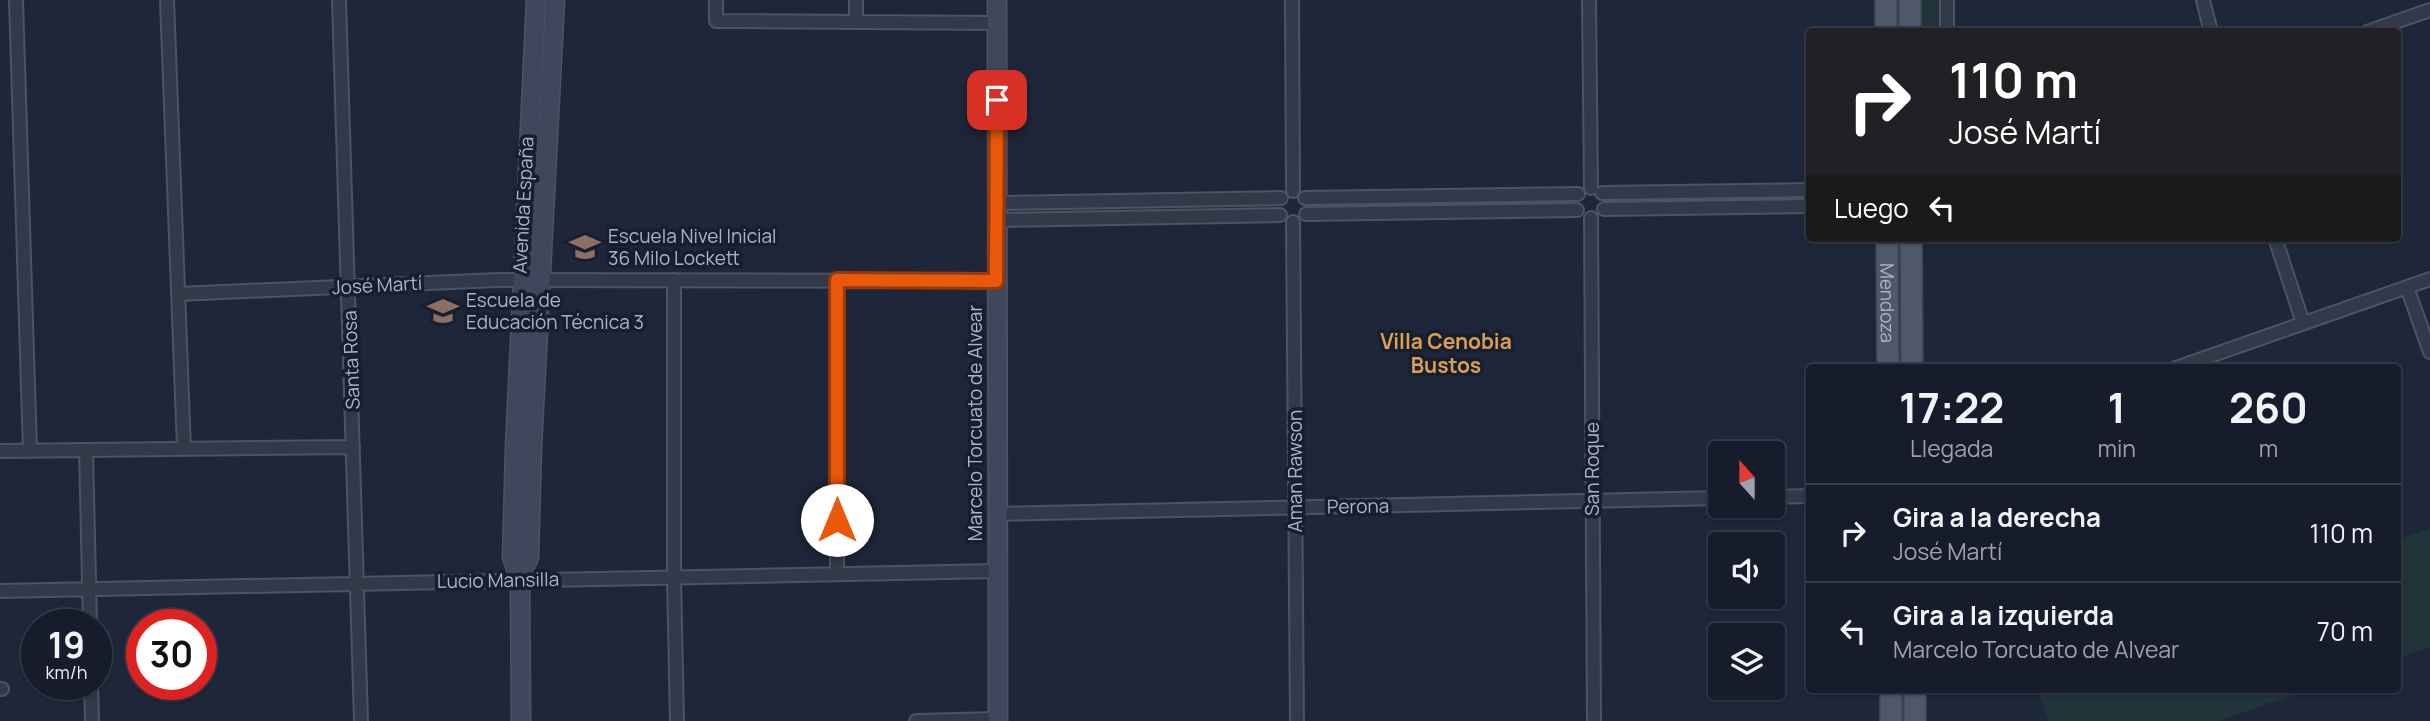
<!DOCTYPE html>
<html lang="es">
<head>
<meta charset="utf-8">
<style>
	:root { --surface:#161c2b; --page:#232937; --text:#f1f3f6; --muted:#9ea1a9; --line:#353a47 }
	body { margin:0; font-family:Manrope,sans-serif; background:var(--page); color:var(--text); height:100vh; display:flex; flex-direction:column; font-size:26px; white-space:nowrap }
	* { box-sizing:border-box; margin:0 }
	p { font-size:23px; color:var(--muted) }
	.icon { flex:none; width:38px; height:38px; fill:none; stroke:currentColor; stroke-width:2; stroke-linecap:round; stroke-linejoin:round }
	.map { position:relative; flex:1; overflow:hidden }
	.drawer { position:absolute; left:1806px; top:364px; width:595px; height:329px; display:flex; flex-direction:column; background:var(--surface); border-radius:7px; box-shadow:0 2px 5px #0004,0 0 0 2px var(--line) }
	.drawer>* { flex:none }
	.hud { position:absolute; left:1806px; top:28px; width:595px; height:214px; border-radius:7px; box-shadow:0 2px 5px #0004,0 0 0 2px var(--line); background:#202124; color:#fff; overflow:hidden }
	.needle { width:46px; rotate:339deg }
	.fabs { position:absolute; left:1708px; top:441px; display:grid; gap:14px }
	.fabs a { display:grid; place-items:center; width:77px; height:77px; border-radius:7px; background:var(--surface); box-shadow:0 2px 5px #0004,0 0 0 2px var(--line); font-size:35px }
	.speed { position:absolute; left:21px; top:609px; display:flex; gap:14px; font-size:35px; font-weight:700; text-align:center }
	.speed>* { display:grid; place-content:center; width:91px; height:91px; border-radius:50%; background:var(--surface); box-shadow:0 2px 5px #0004,0 0 0 2px var(--line); line-height:1 }
	.speed small { font-size:18px; font-weight:400 }
	.speed .limit { border:10px solid #d22; background:#fff; color:#111 }
	.pin { position:absolute; display:grid; place-items:center; width:60px; height:60px; color:#fff; margin:-30px; border-radius:14px; box-shadow:0 4px 10px #0006 }
	.me { position:absolute; width:77px; margin:-38px; rotate:0deg; stroke-linejoin:round; filter:drop-shadow(0 0 5px #0008) }
	.turn { display:flex; align-items:center; gap:24px; height:147px; padding:0 28px; font-size:32px }
	.turn .icon { width:91px; height:91px; stroke-width:2.5 }
	.turn b { display:block; font-size:49px; line-height:60px }
	.then { display:flex; align-items:center; height:66px; padding:0 28px; background:#0003; gap:14px; font-size:26px }
	.eta { display:flex; justify-content:space-evenly; align-items:center; height:119px; text-align:center }
	.eta b { font-size:42px; font-weight:700; line-height:49px }
	ul { padding:0; list-style:none }
	li { display:flex; align-items:center; gap:21px; height:98px; padding:0 28px; border-top:2px solid var(--line) }
	li div { flex:1 }
	li b { display:block; font-size:26px }
	li em { font-style:normal }
	.map>svg:first-child { display:block }
	.green { fill:#20343a }
	.lines { fill:none; stroke-linecap:round; stroke-linejoin:round }
	.street-casing { stroke:#4c5364; stroke-width:16 }
	.secondary-casing { stroke:#4c5364; stroke-width:21 }
	.primary-casing { stroke:#3b4253; stroke-width:24 }
	.street { stroke:#323949; stroke-width:12 }
	.secondary { stroke:#3f475d; stroke-width:18 }
	.primary { stroke:#4f576a; stroke-width:21 }
	.route-casing { stroke:#983908; stroke-width:18 }
	.route { stroke:#ea580c; stroke-width:12 }
	.labels { text-anchor:middle; dominant-baseline:central; stroke-width:7; stroke-linejoin:round; paint-order:stroke }
	.street-label { font-size:19px; fill:#acb3c6; stroke:#171e2e }
	.poi-label { font-size:19px; fill:#acb3c6; stroke:#171e2e; text-anchor:start }
	.neighbourhood-label { font-size:21px; font-weight:bold; fill:#dd9e50; stroke:#171e2e }
</style>
</head>
<body>
<div class="map">
<svg width="2430" height="721" viewBox="0 0 2430 721">
	<rect width="100%" height="100%" fill="#1e2639"/>
	<!-- green -->
	<path class="green" d="M 1921,0 L 1939,0 L 1939,31 L 1921,31 Z
		M 1810,196 L 1809,201 L 1615,204 L 1614,202 L 1615,199 Z
		M 1567,200 L 1567,205 L 1318,209 L 1316,206 L 1317,204 Z
		M 1270,204 L 1270,209 L 1017,212 L 1018,208 Z
		M 2430,528 L 2430,647 L 2398,658 L 2398,540 Z
		M 2038,690 L 2309,690 L 2219,721 L 2048,721 Z"/>
	<g class="lines">
		<!-- street casing -->
		<g class="street-casing">
			<path id="street" d="M 16,0 L 30,451
				M 167,0 L 184,449
				M 339,0 L 361,721
				M 716,0 L 716,21 L 997,23
				M 856,0 L 856,22
				M 1292,0 L 1293,191
				M 1589,0 L 1591,188
				M 1947,0 L 1947,32
				M 2203,0 L 2211,32
				M 2367,32 L 2430,10
				M 1602,193 L 1810,190
				M 1305,198 L 1578,194
				M 997,203 L 1281,198
				M 1604,209 L 1810,206
				M 1306,214 L 1577,210
				M 1591,218 L 1594,721
				M 997,220 L 1280,215
				M 1293,222 L 1297,721
				M 2275,238 L 2303,323
				M 674,280 L 674,577 L 677,721
				M 2407,287 L 2430,352
				M 178,294 L 497,280 L 996,281
				M 2176,368 L 2430,279
				M 86,450 L 90,625
				M 0,451 L 353,447
				M 1773,497 L 1810,496
				M 996,514 L 1720,498
				M 837,574 L 837,280
				M 0,591 L 996,571
				M 91,684 L 92,721
				M 0,689 L 2,689
				M 916,721 L 998,719"/>
		</g>
		<!-- secondary casing -->
		<g class="secondary-casing">
			<path id="secondary" d="M 997,0 L 998,721
				M 520,579 L 529,557 L 532,447 L 555,0
				M 521,721 L 520,579 L 512,557 L 515,448 L 536,0"/>
		</g>
		<!-- primary casing -->
		<g class="primary-casing">
			<g id="primary">
				<path d="M 1886,0 L 1886,32"/>
				<path d="M 1910,0 L 1910,32"/>
				<path id="s1" d="M 1887,238 L 1888,368"/>
				<path d="M 1911,238 L 1912,368"/>
				<path d="M 1891,690 L 1891,721"/>
				<path d="M 1915,690 L 1915,721"/>
			</g>
		</g>
		<!-- street -->
		<use href="#street" class="street"/>
		<!-- secondary -->
		<use href="#secondary" class="secondary"/>
		<!-- primary -->
		<use href="#primary" class="primary"/>
	</g>
	<g class="lines">
		<!-- route casing -->
		<g class="route-casing">
			<path id="route" d="M 837,520 L 837,280 L 996,281 L 997,100"/>
		</g>
		<!-- route -->
		<use href="#route" class="route"/>
	</g>
	<!-- icons -->
	<defs>
		<g id="school-bare" transform="scale(2.415)"><path d="M0-5L7-2L0 1L-7-2ZM-4 1L0 2.5L4 1V4Q0 6-4 4Z" fill="#8d6e63" stroke="#171e2e" stroke-width="2.5" paint-order="stroke"/></g>
	</defs>
	<g fill-rule="evenodd">
		<use href="#school-bare" x="585" y="247"/>
		<use href="#school-bare" x="443" y="311"/>
	</g>
	<g class="labels">
		<!-- street labels -->
		<g class="street-label">
			<text transform="translate(523 205) rotate(-87)">Avenida España</text>
			<text transform="translate(377 285) rotate(-3)">José Martí</text>
			<text stroke="none"><textPath href="#s1" startOffset="65">Mendoza</textPath></text>
			<text transform="translate(351 360) rotate(-92)">Santa Rosa</text>
			<text transform="translate(975 423) rotate(-90)">Marcelo Torcuato de Alvear</text>
			<text transform="translate(1592 469) rotate(-90)">San Roque</text>
			<text transform="translate(1295 471) rotate(-90)">Aman Rawson</text>
			<text transform="translate(1358 506) rotate(-1)">Perona</text>
			<text transform="translate(498 580) rotate(-1)">Lucio Mansilla</text>
		</g>
		<!-- poi labels -->
		<g class="poi-label">
			<text x="608" y="236">Escuela Nivel Inicial<tspan x="608" dy="22">36 Milo Lockett</tspan></text>
			<text x="466" y="300">Escuela de<tspan x="466" dy="22">Educación Técnica 3</tspan></text>
		</g>
		<!-- neighbourhood labels -->
		<g class="neighbourhood-label">
			<text x="1446" y="341">Villa Cenobia<tspan x="1446" dy="24">Bustos</tspan></text>
		</g>
	</g>
</svg>
<div class="fabs">
<a><svg class="needle" viewBox="-14 -14 28 28"><path d="M0-13l5 13h-10z" fill="#e53935"/><path d="M0 13l5-13h-10z" fill="#9ea1a9"/></svg></a>
<a><svg class="icon" aria-label="sound" viewBox="0 0 24 24"><path d="M4 9h4l5-4v14l-5-4H4zM17 9q2 3 0 6"/></svg></a>
<a><svg class="icon" aria-label="layers" viewBox="0 0 24 24"><path d="M12 4l9 5-9 5-9-5zM3 14l9 5 9-5"/></svg></a>
</div>
<div class="speed"><div>19<small>km/h</small></div><div class="limit">30</div></div>
<div class="pin" style="left:997px;top:100px;background:#d93025"><svg class="icon" aria-label="arrive" viewBox="0 0 24 24"><path d="M6 21V4h12l-3 4 3 4H6"/></svg></div>
<svg class="me" style="left:837px;top:520px" viewBox="-20 -20 40 40"><circle r="19" fill="#fff"/><path d="M0-13L10 11 0 6-10 11z" fill="#ea580c"/></svg>
<div class="hud">
<div class="turn"><svg class="icon" aria-label="right" viewBox="0 0 24 24"><path d="M7 20v-9h11M14 6l5 5-5 5"/></svg><div><b>110 m</b>José Martí</div></div>
<div class="then">Luego<svg class="icon" aria-label="left" viewBox="0 0 24 24"><path d="M17 20v-9H6M10 6l-5 5 5 5"/></svg></div>
</div>
<section class="drawer">
<div class="eta">
<div><b>17:22</b><p>Llegada</p></div>
<div><b>1</b><p>min</p></div>
<div><b>260</b><p>m</p></div>
</div>
<ul>
<li><svg class="icon" aria-label="right" viewBox="0 0 24 24"><path d="M7 20v-9h11M14 6l5 5-5 5"/></svg><div><b>Gira a la derecha</b><p>José Martí</p></div><em>110 m</em></li>
<li><svg class="icon" aria-label="left" viewBox="0 0 24 24"><path d="M17 20v-9H6M10 6l-5 5 5 5"/></svg><div><b>Gira a la izquierda</b><p>Marcelo Torcuato de Alvear</p></div><em>70 m</em></li>
</ul>
</section>
</div>
</body>
</html>
